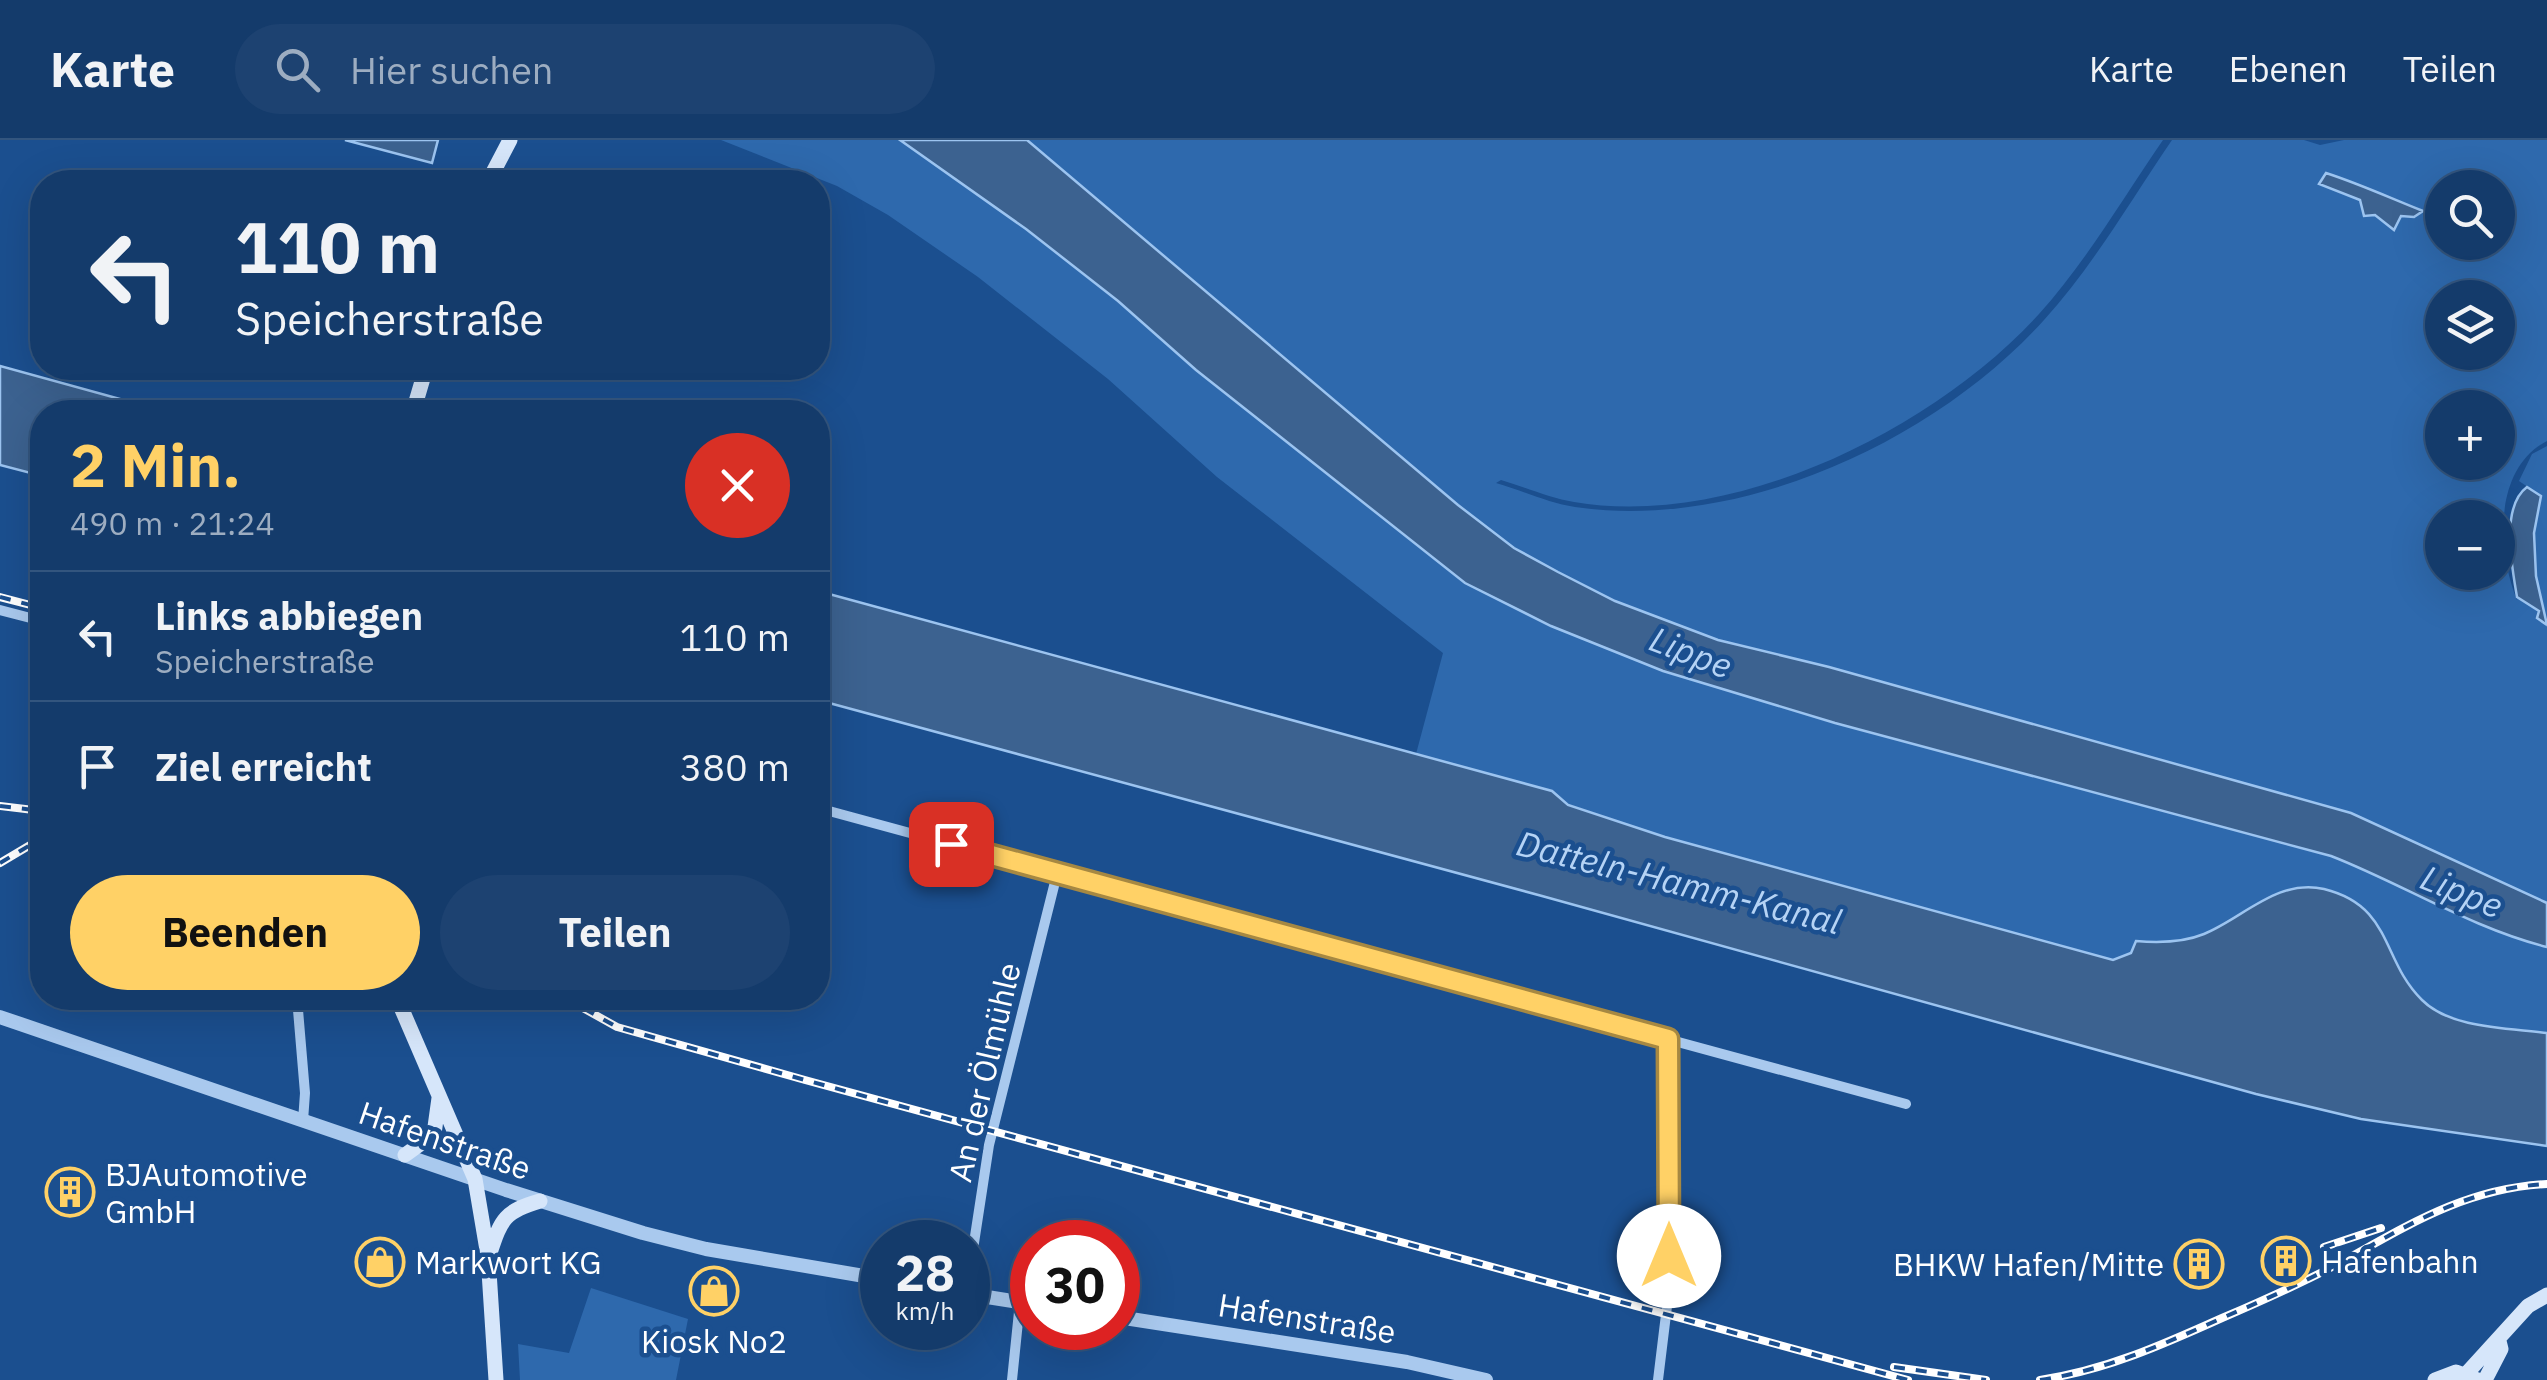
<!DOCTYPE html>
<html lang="de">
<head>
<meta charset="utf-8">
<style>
	:root { --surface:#143b6b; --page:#1d4271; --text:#f1f3f6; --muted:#9dadc1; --line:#33557e; --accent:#ffd166 }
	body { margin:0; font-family:"IBM Plex Sans",sans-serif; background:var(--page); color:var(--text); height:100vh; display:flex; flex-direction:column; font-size:38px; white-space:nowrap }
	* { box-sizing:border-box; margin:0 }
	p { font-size:32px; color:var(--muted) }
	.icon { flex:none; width:55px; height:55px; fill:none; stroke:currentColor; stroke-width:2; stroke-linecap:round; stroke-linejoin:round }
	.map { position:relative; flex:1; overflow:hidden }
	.details { position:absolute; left:30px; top:260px; width:800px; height:610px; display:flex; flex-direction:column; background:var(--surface); border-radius:40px; box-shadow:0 10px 40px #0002,0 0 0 2px var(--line) }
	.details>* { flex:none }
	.guide { position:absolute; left:30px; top:30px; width:800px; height:210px; border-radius:40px; box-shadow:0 10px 40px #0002,0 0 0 2px var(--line); background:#143b6b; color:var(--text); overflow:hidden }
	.tools { position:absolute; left:2425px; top:30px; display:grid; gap:20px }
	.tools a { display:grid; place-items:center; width:90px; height:90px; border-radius:50%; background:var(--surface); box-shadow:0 10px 40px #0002,0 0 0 2px var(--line); font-size:50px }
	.speed { position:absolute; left:860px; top:1080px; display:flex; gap:20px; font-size:50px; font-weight:700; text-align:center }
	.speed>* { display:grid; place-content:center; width:130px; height:130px; border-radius:50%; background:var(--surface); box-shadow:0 10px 40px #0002,0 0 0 2px var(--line); line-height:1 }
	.speed small { font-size:25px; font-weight:400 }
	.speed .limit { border:15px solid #d22; background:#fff; color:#111 }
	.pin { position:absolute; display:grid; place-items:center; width:85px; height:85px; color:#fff; margin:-42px; border-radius:20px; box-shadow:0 5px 15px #0006 }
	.me { position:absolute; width:110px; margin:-55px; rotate:0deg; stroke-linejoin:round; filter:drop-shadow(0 0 8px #0008) }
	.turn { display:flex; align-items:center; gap:35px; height:210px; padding:0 40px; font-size:45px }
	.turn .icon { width:130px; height:130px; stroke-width:2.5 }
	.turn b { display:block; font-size:70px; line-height:85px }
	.round { display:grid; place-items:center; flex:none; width:105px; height:105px; border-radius:52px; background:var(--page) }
	.summary { display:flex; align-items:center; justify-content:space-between; height:170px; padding:0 40px }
	h1 { font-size:60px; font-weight:700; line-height:75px; color:var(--accent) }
	.primary-button { display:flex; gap:20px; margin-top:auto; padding:20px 40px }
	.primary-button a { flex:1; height:115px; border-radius:60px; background:var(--accent); color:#111; font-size:40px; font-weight:700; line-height:115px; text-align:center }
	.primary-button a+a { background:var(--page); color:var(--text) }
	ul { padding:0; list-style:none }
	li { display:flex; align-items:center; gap:30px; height:130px; padding:0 40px; border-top:2px solid var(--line) }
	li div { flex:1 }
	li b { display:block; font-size:38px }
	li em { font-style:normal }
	header { display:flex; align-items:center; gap:60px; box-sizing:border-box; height:140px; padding:0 50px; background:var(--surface); border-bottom:2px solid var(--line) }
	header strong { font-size:48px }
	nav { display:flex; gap:55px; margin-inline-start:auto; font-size:35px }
	.search { width:700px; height:90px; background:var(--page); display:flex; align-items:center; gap:25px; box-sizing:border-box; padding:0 35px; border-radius:55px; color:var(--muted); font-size:38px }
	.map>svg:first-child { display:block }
	.green { fill:#2e69ad; fill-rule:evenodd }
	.water { fill:#3c6290; stroke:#9cc4f0; stroke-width:2.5 }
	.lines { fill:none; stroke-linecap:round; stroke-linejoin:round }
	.minor { stroke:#a9c9ee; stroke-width:10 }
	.tertiary { stroke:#a9c9ee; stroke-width:14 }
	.secondary { stroke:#d6e6fa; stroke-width:15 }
	.rail-casing { stroke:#fff; stroke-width:8 }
	.rail { stroke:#1b4f8f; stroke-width:4; stroke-dasharray:11; stroke-linecap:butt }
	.route-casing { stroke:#a68842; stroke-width:25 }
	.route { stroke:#ffd166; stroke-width:18 }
	.labels { text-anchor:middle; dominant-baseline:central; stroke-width:9; stroke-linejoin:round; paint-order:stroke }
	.street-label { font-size:32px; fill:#fff; stroke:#1b4f8f }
	.poi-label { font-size:32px; fill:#fff; stroke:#1b4f8f; text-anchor:start }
	.water-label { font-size:35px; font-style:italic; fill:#b5d3f5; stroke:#1b4f8f }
</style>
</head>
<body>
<header>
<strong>Karte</strong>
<div class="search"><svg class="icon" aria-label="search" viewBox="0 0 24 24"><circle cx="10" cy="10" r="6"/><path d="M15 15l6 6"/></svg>Hier suchen</div>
<nav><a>Karte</a><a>Ebenen</a><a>Teilen</a></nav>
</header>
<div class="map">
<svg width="2547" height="1240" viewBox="0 0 2547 1240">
	<rect width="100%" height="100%" fill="#1b4f8f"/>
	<!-- green -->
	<path class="green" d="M 721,0 L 900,0 L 1026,89 L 1118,161 L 1196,230 L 1466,443 L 1552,486 L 1663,531 L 1835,583 L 2331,716 L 2377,734 L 2442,768 L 2547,807 L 2547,893 C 2502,887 2438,888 2411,846 C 2394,819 2382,791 2362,766 L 2243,771 L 2204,794 L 2165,804 L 2136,801 L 2131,813 L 2113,820 L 1665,697 L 1568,665 L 1552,651 L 1416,614 L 1443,513 L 1217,337 L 1108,239 L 978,137 L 888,75 L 837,46 Z
		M 1027,0 L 2163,0 C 2123,58 2086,122 2039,174 C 1933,290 1733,389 1574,362 C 1550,358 1525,347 1501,340 L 1496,343 C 1521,350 1548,363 1575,367 C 1740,391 1935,301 2044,180 C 2093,126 2131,60 2172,0 L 2304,0 L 2320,5 L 2344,0 L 2547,0 L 2547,301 C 2493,329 2497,411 2517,460 L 2517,457 L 2539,471 L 2538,478 L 2547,485 L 2547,763 L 2351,673 L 1718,500 L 1614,461 L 1558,432 L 1514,408 L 1458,365 ZM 2442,48 L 2498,48 L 2498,102 L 2442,102 ZM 2442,158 L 2498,158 L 2498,212 L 2442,212 ZM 2442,268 L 2498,268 L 2498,322 L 2442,322 ZM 2442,378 L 2498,378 L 2498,432 L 2442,432 Z
		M 2547,306 L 2547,479 C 2533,441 2530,396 2541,356 L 2519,341 L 2532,314 Z
		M 591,1148 L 688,1179 L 676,1240 L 520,1240 L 518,1204 L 569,1213 Z"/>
	<!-- water -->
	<path class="water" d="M 345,0 L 438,0 L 432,23 Z
		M 900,0 L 1027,0 L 1458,365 L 1514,408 L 1558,432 L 1615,461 L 1718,500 L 1829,527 L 2351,673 L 2547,763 L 2547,807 C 2471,788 2403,744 2331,716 L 1835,583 L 1663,531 L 1551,486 L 1465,443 L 1196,230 L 1118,161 L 1026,89 Z
		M 2326,33 C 2360,44 2390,58 2423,71 L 2414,77 L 2401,76 L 2394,90 L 2375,75 L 2364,76 L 2360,60 L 2319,44 Z
		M 0,226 L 167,272 L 168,272 L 42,272 L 42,336 L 0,325 Z
		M 2527,347 L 2541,356 L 2534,393 L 2536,436 L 2547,485 L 2537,478 L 2539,471 L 2517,457 C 2512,427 2500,367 2527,347 Z
		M 818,451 L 1552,651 L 1568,665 L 1665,697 L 2113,820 L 2131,813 L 2136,801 C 2159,803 2182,803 2204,794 C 2243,778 2278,738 2324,749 C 2393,766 2381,820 2422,860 C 2451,889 2509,888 2547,893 L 2547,1006 L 2361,979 L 2256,954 L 1542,756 L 818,560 Z"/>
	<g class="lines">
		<!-- minor -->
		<path class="minor" d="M 0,470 L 42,481
			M 818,668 L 1906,964
			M 297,858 L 305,953 L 303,981
			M 968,1142 L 989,1005 L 1057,734
			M 1012,1240 L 1020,1162
			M 1658,1240 L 1669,1150 L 1668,899"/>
		<!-- tertiary -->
		<path class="tertiary" d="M 0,877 L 506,1050 L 643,1093 L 706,1109 L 882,1139
			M 968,1154 L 1032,1164
			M 1118,1177 L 1407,1222 L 1486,1240"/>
		<!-- secondary -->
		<path class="secondary" d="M 488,42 L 510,0
			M 413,272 L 426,228
			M 397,858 L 475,1039 L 488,1116 L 496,1240
			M 405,1015 L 434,994 L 439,958
			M 490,1113 C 501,1079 505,1071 540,1061
			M 2467,1233 L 2528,1166 L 2547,1155
			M 2435,1240 L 2456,1232 L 2478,1240
			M 2485,1240 L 2501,1209 L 2499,1201"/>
		<!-- rail casing -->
		<g class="rail-casing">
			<path id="rail" d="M 0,457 L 42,468
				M 0,666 L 42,671
				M 0,723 L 42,698
				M 565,858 L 617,887 L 805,940 L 1908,1240
				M 2324,1107 L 2381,1088
				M 1894,1227 L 1986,1240
				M 2040,1240 C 2106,1230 2162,1205 2222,1178 C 2264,1160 2307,1141 2347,1119 C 2413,1082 2469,1048 2547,1044"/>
		</g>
		<!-- rail -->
		<use href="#rail" class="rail"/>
	</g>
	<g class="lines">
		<!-- route casing -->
		<g class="route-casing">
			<path id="route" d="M 951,704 L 1668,899 L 1669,1116"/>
		</g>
		<!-- route -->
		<use href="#route" class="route"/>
	</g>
	<!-- icons -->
	<defs>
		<g id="building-ring" transform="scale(2.5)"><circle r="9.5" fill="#1b4f8f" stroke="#ffd166" stroke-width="1.5"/><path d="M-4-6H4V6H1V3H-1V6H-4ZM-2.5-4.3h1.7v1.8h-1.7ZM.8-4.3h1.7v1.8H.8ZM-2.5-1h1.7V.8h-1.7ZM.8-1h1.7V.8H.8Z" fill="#ffd166"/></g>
		<g id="shop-ring" transform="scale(2.5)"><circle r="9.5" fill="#1b4f8f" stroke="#ffd166" stroke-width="1.5"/><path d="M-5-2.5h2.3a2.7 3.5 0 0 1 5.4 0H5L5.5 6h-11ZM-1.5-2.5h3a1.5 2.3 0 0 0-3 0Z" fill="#ffd166"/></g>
	</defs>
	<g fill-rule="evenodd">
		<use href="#building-ring" x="70" y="1052"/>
		<use href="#building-ring" x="2286" y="1121"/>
		<use href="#shop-ring" x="380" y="1122"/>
		<use href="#building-ring" x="2199" y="1124"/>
		<use href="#shop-ring" x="714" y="1151"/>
	</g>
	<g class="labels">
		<!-- street labels -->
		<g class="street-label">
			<text transform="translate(984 932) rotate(-77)">An der Ölmühle</text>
			<text transform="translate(445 1000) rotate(19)">Hafenstraße</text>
			<text transform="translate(1307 1178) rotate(9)">Hafenstraße</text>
		</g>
		<!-- poi labels -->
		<g class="poi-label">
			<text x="105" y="1034">BJAutomotive<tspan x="105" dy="37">GmbH</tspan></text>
			<text x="2321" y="1121">Hafenbahn</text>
			<text x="415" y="1122">Markwort KG</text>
			<text x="2164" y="1124" text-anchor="end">BHKW Hafen/Mitte</text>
			<text x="714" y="1201" text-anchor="middle">Kiosk No2</text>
		</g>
		<!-- water labels -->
		<g class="water-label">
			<text transform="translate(1691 512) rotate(21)">Lippe</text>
			<text transform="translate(1679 742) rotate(14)">Datteln-Hamm-Kanal</text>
			<text transform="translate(2462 751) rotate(22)">Lippe</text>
		</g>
	</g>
</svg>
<div class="tools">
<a><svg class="icon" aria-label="search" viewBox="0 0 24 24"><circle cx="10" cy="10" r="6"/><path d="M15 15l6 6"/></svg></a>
<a><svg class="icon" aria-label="layers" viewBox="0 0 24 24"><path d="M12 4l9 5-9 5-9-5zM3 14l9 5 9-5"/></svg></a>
<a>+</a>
<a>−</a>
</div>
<div class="speed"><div>28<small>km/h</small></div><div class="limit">30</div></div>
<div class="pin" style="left:951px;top:704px;background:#d93025"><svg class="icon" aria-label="arrive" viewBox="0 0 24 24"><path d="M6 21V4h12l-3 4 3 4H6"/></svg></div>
<svg class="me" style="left:1669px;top:1116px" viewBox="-20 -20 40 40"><circle r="19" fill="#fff"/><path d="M0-13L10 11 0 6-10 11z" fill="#ffd166"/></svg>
<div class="guide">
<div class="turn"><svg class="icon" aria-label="left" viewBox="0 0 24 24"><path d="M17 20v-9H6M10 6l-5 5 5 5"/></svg><div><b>110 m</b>Speicherstraße</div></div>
</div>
<section class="details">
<div class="summary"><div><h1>2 Min.</h1><p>490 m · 21:24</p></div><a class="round" style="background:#d93025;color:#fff"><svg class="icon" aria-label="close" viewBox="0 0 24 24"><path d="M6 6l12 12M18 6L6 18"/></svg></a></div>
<ul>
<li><svg class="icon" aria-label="left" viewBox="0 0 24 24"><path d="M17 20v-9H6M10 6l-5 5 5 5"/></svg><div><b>Links abbiegen</b><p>Speicherstraße</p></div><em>110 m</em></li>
<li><svg class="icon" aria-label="arrive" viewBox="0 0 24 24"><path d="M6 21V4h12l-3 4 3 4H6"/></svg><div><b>Ziel erreicht</b></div><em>380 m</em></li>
</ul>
<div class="primary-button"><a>Beenden</a><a>Teilen</a></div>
</section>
</div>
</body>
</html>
